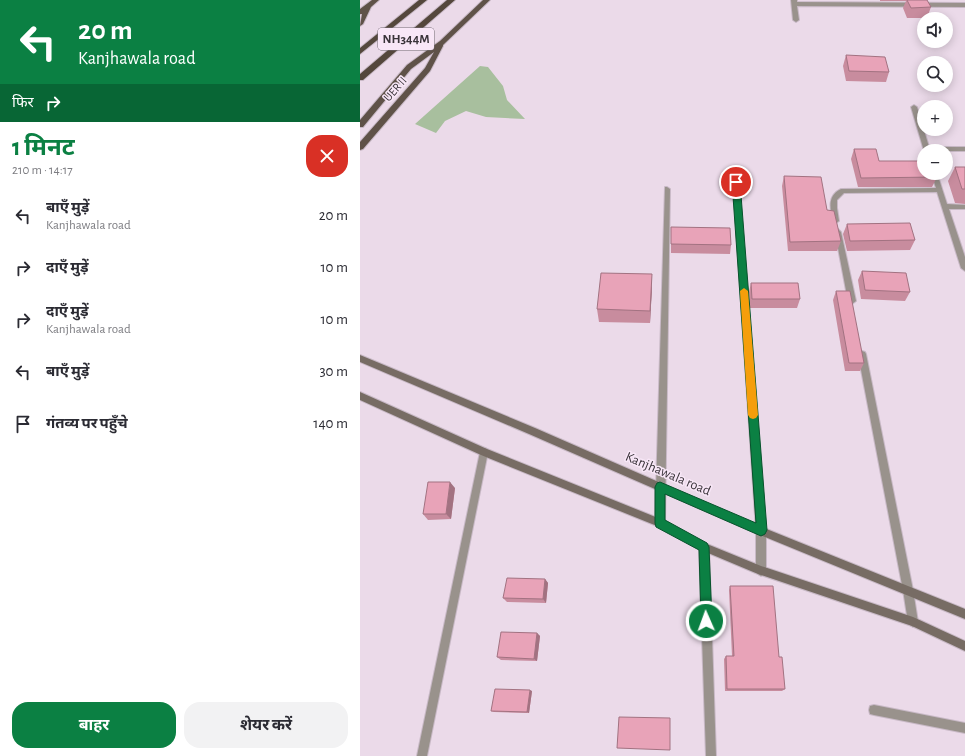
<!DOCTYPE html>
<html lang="hi">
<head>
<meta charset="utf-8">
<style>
	:root { --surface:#fff; --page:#f2f2f3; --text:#2b2b33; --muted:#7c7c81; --accent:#0b8043 }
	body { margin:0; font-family:"Alegreya Sans","Noto Sans Devanagari",sans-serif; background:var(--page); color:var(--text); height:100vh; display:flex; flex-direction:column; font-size:15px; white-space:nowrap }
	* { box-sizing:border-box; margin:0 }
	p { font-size:13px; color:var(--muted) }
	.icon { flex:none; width:22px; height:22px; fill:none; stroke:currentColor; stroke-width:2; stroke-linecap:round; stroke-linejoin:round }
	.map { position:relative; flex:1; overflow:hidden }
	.side { display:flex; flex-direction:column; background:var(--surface); width:360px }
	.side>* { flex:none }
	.top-card { background:#0b8043; color:#fff; overflow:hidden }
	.buttons { position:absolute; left:557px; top:12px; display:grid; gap:8px }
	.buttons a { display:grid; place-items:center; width:36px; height:36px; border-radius:50%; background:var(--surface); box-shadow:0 2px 10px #0003; font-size:20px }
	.pin { position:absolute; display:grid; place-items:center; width:34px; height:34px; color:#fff; margin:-17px; border:2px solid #fff; border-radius:50%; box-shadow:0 1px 4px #0007 }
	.me { position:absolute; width:44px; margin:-22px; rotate:358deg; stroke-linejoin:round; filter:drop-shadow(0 0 3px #0008) }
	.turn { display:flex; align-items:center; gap:14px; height:84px; padding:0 12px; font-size:18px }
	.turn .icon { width:52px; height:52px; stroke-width:2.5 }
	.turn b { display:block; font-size:28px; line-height:34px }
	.then { display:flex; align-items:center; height:38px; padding:0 12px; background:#0003; gap:8px; font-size:15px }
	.round { display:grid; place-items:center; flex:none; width:42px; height:42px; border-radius:16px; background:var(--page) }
	.head { display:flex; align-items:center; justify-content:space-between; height:68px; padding:0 12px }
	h1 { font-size:24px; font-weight:700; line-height:30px; color:var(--accent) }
	.button { display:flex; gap:8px; margin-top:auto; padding:8px 12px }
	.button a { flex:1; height:46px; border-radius:16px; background:var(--accent); color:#fff; font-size:16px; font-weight:700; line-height:46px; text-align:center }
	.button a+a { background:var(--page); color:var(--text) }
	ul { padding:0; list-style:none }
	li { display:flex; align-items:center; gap:12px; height:52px; padding:0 12px }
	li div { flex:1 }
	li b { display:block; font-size:15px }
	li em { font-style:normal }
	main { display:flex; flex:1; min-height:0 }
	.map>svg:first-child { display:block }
	.green { fill:#a8bf9e }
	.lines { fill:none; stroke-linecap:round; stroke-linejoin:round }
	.service-casing { stroke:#c8b9c6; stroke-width:2 }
	.minor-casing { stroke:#c8b9c6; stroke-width:2 }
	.secondary-casing { stroke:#c8b9c6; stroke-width:2 }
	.primary-casing { stroke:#c8b9c6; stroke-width:2 }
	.trunk-casing { stroke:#c8b9c6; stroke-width:2 }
	.service { fill:#99928c; fill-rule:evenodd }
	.minor { fill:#99928c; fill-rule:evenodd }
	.secondary { fill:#776c64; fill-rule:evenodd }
	.primary { fill:#5f5248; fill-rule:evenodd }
	.trunk { fill:#54473c; fill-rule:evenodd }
	.wall { fill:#c88c9e }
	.shaded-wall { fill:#a27281 }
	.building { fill:#e8a3b8; stroke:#a27281 }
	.route { fill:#0b8043; stroke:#07532c }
	.slow { fill:#f59e0b }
	.labels { text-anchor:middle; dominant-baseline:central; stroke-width:3; stroke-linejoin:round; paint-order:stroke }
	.far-street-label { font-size:12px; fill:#3a343a; stroke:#f8e7f7 }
	.shield { fill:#f8e7f7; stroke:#736a73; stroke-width:1 }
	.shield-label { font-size:13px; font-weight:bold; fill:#3a343a }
	.street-label { font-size:14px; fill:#3a343a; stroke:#f8e7f7 }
</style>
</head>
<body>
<main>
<section class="side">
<div class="top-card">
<div class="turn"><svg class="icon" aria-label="left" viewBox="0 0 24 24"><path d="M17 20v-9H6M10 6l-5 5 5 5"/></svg><div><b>20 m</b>Kanjhawala road</div></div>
<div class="then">फिर<svg class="icon" aria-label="right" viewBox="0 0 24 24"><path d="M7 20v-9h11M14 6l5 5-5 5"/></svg></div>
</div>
<div class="head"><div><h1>1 मिनट</h1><p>210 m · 14:17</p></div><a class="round" style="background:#d93025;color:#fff"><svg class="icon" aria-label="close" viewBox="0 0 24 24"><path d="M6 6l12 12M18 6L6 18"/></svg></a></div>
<ul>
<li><svg class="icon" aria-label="left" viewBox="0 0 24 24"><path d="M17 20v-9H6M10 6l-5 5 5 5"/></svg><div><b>बाएँ मुड़ें</b><p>Kanjhawala road</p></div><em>20 m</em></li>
<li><svg class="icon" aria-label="right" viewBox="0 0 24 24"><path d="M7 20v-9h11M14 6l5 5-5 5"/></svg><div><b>दाएँ मुड़ें</b></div><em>10 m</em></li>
<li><svg class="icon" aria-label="right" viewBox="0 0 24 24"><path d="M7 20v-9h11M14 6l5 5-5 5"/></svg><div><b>दाएँ मुड़ें</b><p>Kanjhawala road</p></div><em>10 m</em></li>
<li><svg class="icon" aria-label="left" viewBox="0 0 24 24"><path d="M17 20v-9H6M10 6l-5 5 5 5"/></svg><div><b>बाएँ मुड़ें</b></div><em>30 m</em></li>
<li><svg class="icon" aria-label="arrive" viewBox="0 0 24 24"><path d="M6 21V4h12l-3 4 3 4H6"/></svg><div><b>गंतव्य पर पहुँचे</b></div><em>140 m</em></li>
</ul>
<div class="button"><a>बाहर</a><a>शेयर करें</a></div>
</section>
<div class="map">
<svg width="605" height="756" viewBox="0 0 605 756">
	<rect width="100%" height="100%" fill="#ebdae9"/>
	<!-- green -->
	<path class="green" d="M 120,66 L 128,67 L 143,86 L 147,100 L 165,119 L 126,117 L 106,111 L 85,121 L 76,133 L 55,124 Z"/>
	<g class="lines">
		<!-- service casing -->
		<g class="service-casing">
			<path id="service" d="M 514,705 L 605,723 L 605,733 L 514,715 L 510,714 L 509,710 L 510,706 Z"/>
		</g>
		<!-- minor casing -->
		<g class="minor-casing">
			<path id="minor" d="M 431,0 L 437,0 L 437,2 L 605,3 L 605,7 L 437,6 L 439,20 L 436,22 L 433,20 Z
				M 554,105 L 557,107 L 569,147 L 605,147 L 605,151 L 564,151 L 551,107 Z
				M 571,173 L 577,173 L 587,204 L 605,205 L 605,209 L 589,209 L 605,257 L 605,271 L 601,268 L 577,192 L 484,193 L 477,200 L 477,208 L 479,221 L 476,223 L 473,221 C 470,208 467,196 481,189 L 576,188 Z
				M 374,180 L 376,180 L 379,182 L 406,531 L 406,571 L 404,574 L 401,576 L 398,574 L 396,571 L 396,531 L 373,182 Z
				M 305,187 L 307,187 L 310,189 L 305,523 L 303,526 L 300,527 L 297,526 L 295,523 Z
				M 478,229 L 481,232 L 496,301 L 492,304 L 488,301 L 475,232 Z
				M 502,351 L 505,352 L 506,354 L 553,590 L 558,622 L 556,625 L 553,627 L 550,625 L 548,622 L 543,590 L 498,354 L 499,352 Z
				M 124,448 L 127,449 L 128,452 L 67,756 L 57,756 L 120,452 L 121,449 Z
				M 344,542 L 347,544 L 349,547 L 356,756 L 346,756 L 339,547 L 341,544 Z"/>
		</g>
		<!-- secondary casing -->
		<g class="secondary-casing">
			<path id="secondary" d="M 0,355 L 175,428 L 404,528 L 605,609 L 605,619 L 398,534 L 169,434 L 0,362 Z
				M 0,392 L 127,449 L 303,520 L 347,544 L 401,566 L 553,617 L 605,641 L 605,651 L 552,626 L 398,574 L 341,550 L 297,526 L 121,455 L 0,400 Z"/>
		</g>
		<!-- primary casing -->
		<g class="primary-casing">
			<path id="primary" d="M 12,0 L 19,0 L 11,7 L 3,24 L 0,26 L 2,14 L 0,14 L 0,9 Z
				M 123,0 L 130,0 L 83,45 L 83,46 L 70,71 L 3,149 L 0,150 L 0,142 L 65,68 L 74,52 L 51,69 L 3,127 L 0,127 L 0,120 L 47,65 L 80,41 Z"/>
		</g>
		<!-- trunk casing -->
		<g class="trunk-casing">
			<path id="trunk" d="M 59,0 L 67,0 L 0,54 L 0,48 Z
				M 87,0 L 95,0 L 3,80 L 0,80 L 0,74 Z"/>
		</g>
		<!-- service -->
		<use href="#service" class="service"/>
		<!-- minor -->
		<use href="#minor" class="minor"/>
		<!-- secondary -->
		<use href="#secondary" class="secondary"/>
		<!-- primary -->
		<use href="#primary" class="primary"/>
		<!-- trunk -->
		<use href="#trunk" class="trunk"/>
	</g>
	<!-- wall -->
	<path class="wall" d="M 520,0 L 567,0 L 571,7 L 567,18 L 547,18 L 543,8 L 546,1 L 520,1 Z
		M 486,55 L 529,72 L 526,82 L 486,81 L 483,66 Z
		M 494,149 L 519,161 L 577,177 L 572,187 L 498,187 L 491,159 Z
		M 595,167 L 605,167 L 605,204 L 595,203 L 588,181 Z
		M 424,176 L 467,210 L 481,241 L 477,251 L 428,251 L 422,186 Z
		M 487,224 L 555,240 L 550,250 L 487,251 L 483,234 Z
		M 311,227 L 371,245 L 370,254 L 311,253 Z
		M 502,271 L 550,292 L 545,301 L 501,299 L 498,280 Z
		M 391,283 L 440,299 L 437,308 L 390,308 L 389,292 Z
		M 292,287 L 290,323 L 239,322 L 237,309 Z
		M 476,291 L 504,363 L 500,371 L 485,371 L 473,300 Z
		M 95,488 L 91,519 L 68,520 L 63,514 Z
		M 185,579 L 188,583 L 186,603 L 147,602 L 143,598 Z
		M 370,586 L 419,657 L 425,689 L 422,691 L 365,691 L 364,659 L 366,656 L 372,656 L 369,590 Z
		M 177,633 L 180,636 L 177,661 L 141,660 L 137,657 Z
		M 172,691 L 169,713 L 134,712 L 131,711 Z"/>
	<!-- shaded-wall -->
	<path class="shaded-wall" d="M 292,274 L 292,287 L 290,323 L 290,311 Z
		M 90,482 L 95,488 L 91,519 L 86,514 Z
		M 185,579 L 188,583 L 186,603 L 183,599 Z
		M 177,633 L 180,636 L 177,661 L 174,659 Z
		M 170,690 L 172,691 L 169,713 L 167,712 Z"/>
	<!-- building -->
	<path class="building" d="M 547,0 L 567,0 L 571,7 L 551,8 Z
		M 486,55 L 525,57 L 529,72 L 489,71 Z
		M 494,149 L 516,149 L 519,161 L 564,161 L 564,173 L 576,173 L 577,177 L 501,178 Z
		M 595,167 L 605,167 L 605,189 L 602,189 Z
		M 424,176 L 461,177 L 467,210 L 474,211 L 481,241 L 430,242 Z
		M 550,223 L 555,240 L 490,241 L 487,224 Z
		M 311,227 L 370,228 L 371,245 L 311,244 Z
		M 502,271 L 546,273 L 550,292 L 505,290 Z
		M 241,273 L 292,274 L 290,311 L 237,309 Z
		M 391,283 L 438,283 L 440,299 L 392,299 Z
		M 476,291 L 490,291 L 504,363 L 489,363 Z
		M 68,482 L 90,482 L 86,514 L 63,514 Z
		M 147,578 L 185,579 L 183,599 L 143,598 Z
		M 370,586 L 413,586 L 419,657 L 422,657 L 425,689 L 367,689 L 366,656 L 374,656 Z
		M 141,632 L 177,633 L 174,659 L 137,657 Z
		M 135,689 L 170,690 L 167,712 L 131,711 Z
		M 259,717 L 310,718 L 310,750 L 257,748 Z"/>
	<!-- route -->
	<path class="route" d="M 376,180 L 380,182 L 407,530 L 405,534 L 401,536 L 305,494 L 305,520 L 347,543 L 349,547 L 352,621 L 350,625 L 346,627 L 342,625 L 341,621 L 339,550 L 296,527 L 295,523 L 295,487 L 297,483 L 300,482 L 396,523 L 372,182 Z"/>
	<!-- slow -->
	<path class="slow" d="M 384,288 L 388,291 L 398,415 L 396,418 L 393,419 L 390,418 L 388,415 L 380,291 Z"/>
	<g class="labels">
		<!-- far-street labels -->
		<g class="far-street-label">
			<text transform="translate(35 89) rotate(-49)">UER II</text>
		</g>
		<!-- shield labels -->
		<rect class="shield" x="18" y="28" width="56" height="22" rx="3"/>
		<g class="shield-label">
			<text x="46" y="39">NH344M</text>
		</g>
		<!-- street labels -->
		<g class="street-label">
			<text transform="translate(308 474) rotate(23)">Kanjhawala road</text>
		</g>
	</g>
</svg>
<div class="buttons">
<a><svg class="icon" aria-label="sound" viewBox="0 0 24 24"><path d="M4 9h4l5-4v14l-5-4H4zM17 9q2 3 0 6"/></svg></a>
<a><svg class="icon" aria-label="search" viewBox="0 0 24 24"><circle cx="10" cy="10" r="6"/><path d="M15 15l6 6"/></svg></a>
<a>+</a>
<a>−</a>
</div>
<div class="pin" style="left:376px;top:182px;background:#d93025"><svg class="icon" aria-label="arrive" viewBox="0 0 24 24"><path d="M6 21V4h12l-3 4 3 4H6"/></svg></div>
<svg class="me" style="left:346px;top:621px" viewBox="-20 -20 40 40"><circle r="17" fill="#0b8043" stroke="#fff" stroke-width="3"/><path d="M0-11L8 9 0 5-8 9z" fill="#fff"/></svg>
</div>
</main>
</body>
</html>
